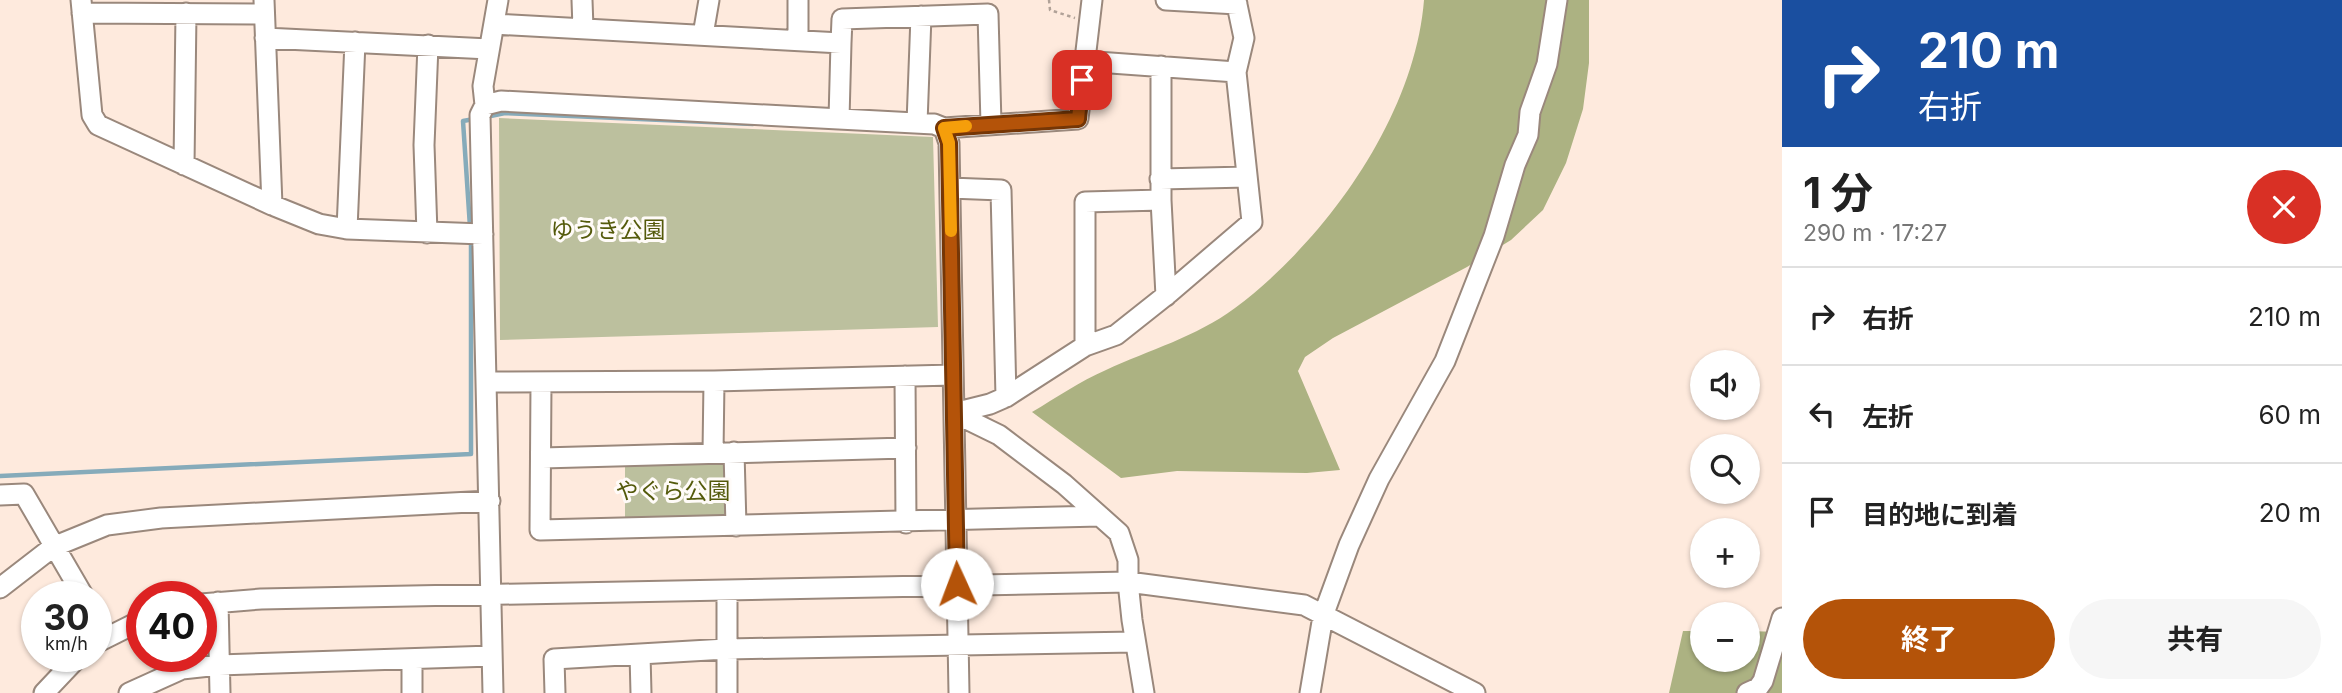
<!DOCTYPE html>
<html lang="ja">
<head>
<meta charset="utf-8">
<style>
	:root { --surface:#fff; --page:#f6f6f6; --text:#222; --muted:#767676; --line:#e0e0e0; --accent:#b45309 }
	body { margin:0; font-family:Inter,"Noto Sans JP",sans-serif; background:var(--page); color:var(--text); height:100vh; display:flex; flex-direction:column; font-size:26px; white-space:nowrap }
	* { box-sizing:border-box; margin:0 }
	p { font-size:23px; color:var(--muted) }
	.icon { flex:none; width:38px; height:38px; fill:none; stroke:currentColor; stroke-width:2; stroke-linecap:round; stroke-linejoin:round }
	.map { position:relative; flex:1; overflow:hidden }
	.panel { display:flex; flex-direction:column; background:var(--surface); width:560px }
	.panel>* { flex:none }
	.guide { background:#1a4fa0; color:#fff; overflow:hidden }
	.fabs { position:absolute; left:1690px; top:350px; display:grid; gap:14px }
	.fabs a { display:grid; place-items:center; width:70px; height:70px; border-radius:50%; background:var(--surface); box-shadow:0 2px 5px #0004; font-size:35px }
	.speed { position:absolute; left:21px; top:581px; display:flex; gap:14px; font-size:35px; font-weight:700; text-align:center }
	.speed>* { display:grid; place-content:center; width:91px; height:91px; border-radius:50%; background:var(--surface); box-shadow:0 2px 5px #0004; line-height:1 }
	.speed small { font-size:18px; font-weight:400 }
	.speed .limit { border:10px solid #d22; background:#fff; color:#111 }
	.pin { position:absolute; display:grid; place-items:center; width:60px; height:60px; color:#fff; margin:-30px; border-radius:14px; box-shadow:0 4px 10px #0006 }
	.me { position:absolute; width:77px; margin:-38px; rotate:358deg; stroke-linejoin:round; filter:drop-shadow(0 0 5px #0008) }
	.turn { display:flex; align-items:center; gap:24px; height:147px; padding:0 21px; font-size:32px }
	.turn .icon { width:91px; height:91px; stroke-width:2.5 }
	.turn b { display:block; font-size:49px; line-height:60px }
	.round { display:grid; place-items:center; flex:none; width:74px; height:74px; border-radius:37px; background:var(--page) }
	.headline { display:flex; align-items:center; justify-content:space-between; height:119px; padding:0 21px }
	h1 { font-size:42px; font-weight:700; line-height:52px }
	.primary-button { display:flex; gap:14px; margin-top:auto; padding:14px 21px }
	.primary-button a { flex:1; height:80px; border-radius:42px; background:var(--accent); color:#fff; font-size:28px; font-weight:700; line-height:80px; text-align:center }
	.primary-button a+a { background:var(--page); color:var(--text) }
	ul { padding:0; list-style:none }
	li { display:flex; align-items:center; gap:21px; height:98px; padding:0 21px; border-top:2px solid var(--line) }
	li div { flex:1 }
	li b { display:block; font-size:26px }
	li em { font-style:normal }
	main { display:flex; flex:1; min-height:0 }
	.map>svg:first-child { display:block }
	.green { fill:#bcc09e }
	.forest { fill:#acb282 }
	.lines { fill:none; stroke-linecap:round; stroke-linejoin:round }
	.stream { stroke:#86abba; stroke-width:4.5 }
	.minor-casing { stroke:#9a887c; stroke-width:23 }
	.path { stroke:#b1a298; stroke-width:2.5; stroke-dasharray:3.5 3.5; stroke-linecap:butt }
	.minor { stroke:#fff; stroke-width:19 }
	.route-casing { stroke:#753606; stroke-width:18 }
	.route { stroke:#b45309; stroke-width:12 }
	.slow { stroke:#f59e0b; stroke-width:12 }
	.labels { text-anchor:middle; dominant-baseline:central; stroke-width:6; stroke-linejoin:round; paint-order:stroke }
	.park-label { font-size:23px; fill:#545a0b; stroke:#fffbf8 }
</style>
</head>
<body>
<main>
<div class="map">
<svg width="1782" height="693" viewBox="0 0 1782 693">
	<rect width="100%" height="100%" fill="#feeadd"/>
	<!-- green -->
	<path class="green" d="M 499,118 L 933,137 L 938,327 L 500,340 Z
		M 726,459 L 726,520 L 625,520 L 625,463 Z"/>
	<!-- forest -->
	<path class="forest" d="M 1424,0 L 1589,0 L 1589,63 L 1583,109 L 1566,163 L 1543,210 L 1511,240 L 1467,267 L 1333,338 L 1305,357 L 1298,371 L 1340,470 L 1307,473 L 1177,471 L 1121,478 L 1032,412 C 1056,398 1080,381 1106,370 C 1149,350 1196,337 1235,308 C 1326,240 1415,116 1424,0 Z
		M 1683,631 L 1703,631 L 1703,660 L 1748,660 L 1748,631 L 1782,632 L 1782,693 L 1669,693 Z"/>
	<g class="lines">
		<!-- stream -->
		<path class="stream" d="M 486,117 L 505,113 L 753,124
			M 470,227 L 463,121 L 474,119
			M 0,476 L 471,454 L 471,239"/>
		<!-- minor casing -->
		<g class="minor-casing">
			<path id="minor" d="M 81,0 L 92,115 L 98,125 L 272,205 L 319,224 L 347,229 L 483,234
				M 264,0 L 272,205
				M 582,0 L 583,28
				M 798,0 L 798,41
				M 1166,0 L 1237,4
				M 82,13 L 264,14
				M 494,24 L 841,43 L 842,19 L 988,14 L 991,124
				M 703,35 L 709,0
				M 265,38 L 489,49
				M 1083,61 L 1236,72
				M 485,105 L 483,86 L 498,0
				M 839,119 L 841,43
				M 917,123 L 921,16
				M 944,128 L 1078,119 L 1092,0
				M 184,165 L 186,13
				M 1160,179 L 1247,177
				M 950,188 L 1001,190 L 1006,397
				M 1161,200 L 1166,296
				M 347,229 L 355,42
				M 427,233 L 424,145 L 428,45
				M 1085,346 L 1085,202 L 1161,200 L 1161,66
				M 905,376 L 906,523
				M 487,382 L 714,381 L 953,375
				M 541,383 L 540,530 L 1100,516
				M 954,413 L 990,404 L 1006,397 L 1085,346 L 1116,335 L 1169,293 L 1252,222 L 1236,72 L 1244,38 L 1236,0
				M 954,413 L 999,435 L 1064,484 L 1119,533 L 1128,560 L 1128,582 L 1132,620 L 1144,693
				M 734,452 L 736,526
				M 713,453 L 714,381
				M 542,458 L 906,448
				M 0,495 L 24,494 L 84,597
				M 0,588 L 53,547 L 107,525 L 161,518 L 490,501
				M 218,602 L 220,693
				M 201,604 L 261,599 L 1128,582 L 1304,605 L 1475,693
				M 96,617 L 107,636
				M 96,643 L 142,620
				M 640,654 L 641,693
				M 412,659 L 412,693
				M 44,693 L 79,656
				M 129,693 L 182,669 L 219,665 L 492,656
				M 493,693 L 480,115 L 485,105 L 501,101 L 934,124 L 944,128 L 949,143 L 959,693
				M 555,693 L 554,659 L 726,649 L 1135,642
				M 727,693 L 727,590
				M 1310,693 L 1323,616 L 1349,545 L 1379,479 L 1445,361 L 1494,236 L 1515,165 L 1528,135 L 1530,112 L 1547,64 L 1557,0
				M 1747,693 L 1758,688 L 1763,681 L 1782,618"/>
		</g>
		<!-- path -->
		<path class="path" d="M 1049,0 L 1050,10 L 1075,18"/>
		<!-- minor -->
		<use href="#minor" class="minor"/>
	</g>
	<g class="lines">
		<!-- route casing -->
		<g class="route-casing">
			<path id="route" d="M 957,584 L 949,143 L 944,128 L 1078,119 L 1082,80"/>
		</g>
		<!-- route -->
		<use href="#route" class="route"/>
		<!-- slow -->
		<path class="slow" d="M 951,231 L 949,143 L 944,128 L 966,126"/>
	</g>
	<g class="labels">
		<!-- park labels -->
		<g class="park-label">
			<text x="608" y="230">ゆうき公園</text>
			<text x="673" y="491">やぐら公園</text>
		</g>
	</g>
</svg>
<div class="fabs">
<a><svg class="icon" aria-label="sound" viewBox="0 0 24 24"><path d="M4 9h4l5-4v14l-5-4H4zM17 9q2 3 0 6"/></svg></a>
<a><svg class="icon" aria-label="search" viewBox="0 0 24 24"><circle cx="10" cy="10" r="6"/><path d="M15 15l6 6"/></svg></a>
<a>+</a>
<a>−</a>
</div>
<div class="speed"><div>30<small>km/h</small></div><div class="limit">40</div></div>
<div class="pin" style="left:1082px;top:80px;background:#d93025"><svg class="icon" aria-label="arrive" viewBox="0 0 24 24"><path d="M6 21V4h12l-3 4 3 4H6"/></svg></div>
<svg class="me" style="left:957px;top:584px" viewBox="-20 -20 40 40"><circle r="19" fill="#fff"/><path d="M0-13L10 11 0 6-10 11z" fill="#b45309"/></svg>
</div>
<section class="panel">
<div class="guide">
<div class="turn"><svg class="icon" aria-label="right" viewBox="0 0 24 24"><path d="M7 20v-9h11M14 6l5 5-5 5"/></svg><div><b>210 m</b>右折</div></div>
</div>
<div class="headline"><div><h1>1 分</h1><p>290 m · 17:27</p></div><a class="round" style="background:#d93025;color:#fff"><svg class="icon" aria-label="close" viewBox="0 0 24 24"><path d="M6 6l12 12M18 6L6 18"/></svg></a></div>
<ul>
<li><svg class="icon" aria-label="right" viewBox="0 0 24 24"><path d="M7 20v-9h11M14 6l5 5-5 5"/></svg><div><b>右折</b></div><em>210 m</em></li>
<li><svg class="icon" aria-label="left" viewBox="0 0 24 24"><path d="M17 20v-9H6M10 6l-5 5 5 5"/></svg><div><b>左折</b></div><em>60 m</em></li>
<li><svg class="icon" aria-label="arrive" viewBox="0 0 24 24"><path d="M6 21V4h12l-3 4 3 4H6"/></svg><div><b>目的地に到着</b></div><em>20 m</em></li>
</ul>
<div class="primary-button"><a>終了</a><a>共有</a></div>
</section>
</main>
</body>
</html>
